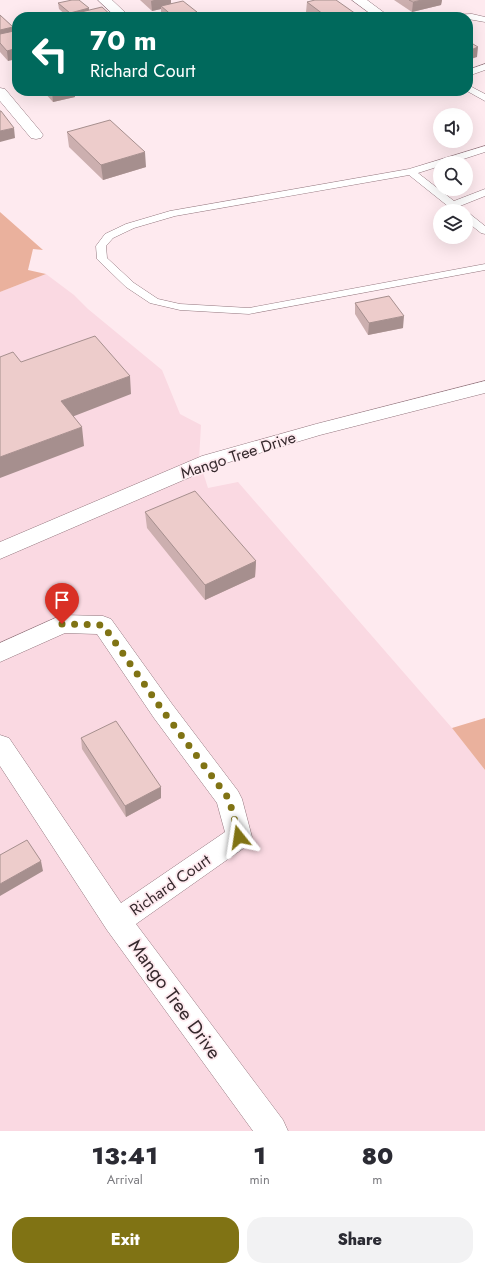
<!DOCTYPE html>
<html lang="en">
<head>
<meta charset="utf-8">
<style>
	:root { --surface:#fff; --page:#f2f2f3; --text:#2b2b33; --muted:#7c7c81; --accent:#807314 }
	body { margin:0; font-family:Jost,sans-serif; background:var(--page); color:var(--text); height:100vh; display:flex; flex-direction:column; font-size:15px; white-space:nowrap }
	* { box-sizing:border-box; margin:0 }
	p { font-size:13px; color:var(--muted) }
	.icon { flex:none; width:22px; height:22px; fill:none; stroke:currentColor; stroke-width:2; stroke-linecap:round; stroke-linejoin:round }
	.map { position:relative; height:1131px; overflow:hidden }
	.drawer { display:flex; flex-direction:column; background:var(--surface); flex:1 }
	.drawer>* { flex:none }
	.hud { position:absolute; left:12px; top:12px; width:461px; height:84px; border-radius:16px; box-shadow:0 4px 16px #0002; background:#00695c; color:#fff; overflow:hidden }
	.buttons { position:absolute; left:433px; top:108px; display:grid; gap:8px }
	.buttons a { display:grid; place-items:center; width:40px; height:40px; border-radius:50%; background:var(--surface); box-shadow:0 4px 16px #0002; font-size:20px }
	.pin { position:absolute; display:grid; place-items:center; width:34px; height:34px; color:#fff; margin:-41px -17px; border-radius:50% 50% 50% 0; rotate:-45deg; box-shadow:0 0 4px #0007 }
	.pin .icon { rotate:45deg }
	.me { position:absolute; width:44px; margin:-22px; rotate:345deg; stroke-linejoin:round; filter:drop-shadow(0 0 3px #0008) }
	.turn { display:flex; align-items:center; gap:14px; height:84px; padding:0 12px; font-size:18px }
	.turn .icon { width:52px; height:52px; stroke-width:2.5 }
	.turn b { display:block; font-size:28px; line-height:34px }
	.eta { display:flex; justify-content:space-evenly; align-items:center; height:68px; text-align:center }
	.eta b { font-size:24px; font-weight:800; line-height:28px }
	.action { display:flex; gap:8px; margin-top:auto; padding:8px 12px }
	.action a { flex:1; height:46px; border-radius:16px; background:var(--accent); color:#fff; font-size:16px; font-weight:800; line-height:46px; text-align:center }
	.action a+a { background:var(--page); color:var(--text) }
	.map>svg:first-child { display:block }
	.built { fill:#fad9e2 }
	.green { fill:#eab19d }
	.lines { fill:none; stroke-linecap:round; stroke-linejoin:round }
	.service-casing { stroke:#93767e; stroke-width:1 }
	.minor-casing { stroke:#93767e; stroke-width:1 }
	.service { fill:#fff; fill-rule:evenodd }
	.minor { fill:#fff; fill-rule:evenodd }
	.wall { fill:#ccafaf }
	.shaded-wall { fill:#a68f8e }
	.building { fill:#edcccb; stroke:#a68f8e }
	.route { stroke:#807314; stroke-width:7; stroke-dasharray:0 12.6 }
	.labels { text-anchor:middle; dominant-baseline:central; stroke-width:3.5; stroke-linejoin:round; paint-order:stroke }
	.street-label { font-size:16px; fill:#36292d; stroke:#feeaef }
	.near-street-label { font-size:19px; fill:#36292d; stroke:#feeaef }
</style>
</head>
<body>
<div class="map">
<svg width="485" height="1131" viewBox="0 0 485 1131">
	<rect width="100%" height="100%" fill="#feeaef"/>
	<!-- built -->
	<path class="built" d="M 46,274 L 74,295 L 88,309 L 162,370 L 180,414 L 201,425 L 199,460 L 208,488 L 238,482 L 452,728 L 485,770 L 485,1131 L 0,1131 L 0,292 Z"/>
	<!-- green -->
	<path class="green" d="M 0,212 L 43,250 L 33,249 L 28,270 L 46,274 L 0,292 Z
		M 485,718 L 485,770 L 452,728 Z"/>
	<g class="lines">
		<!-- service casing -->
		<g class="service-casing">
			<path id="service" d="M 472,14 L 485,17 L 485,22 L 468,19 L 468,17 L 449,17 L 453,15 Z
				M 485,64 L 485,70 L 468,76 L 468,70 Z
				M 468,85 L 485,94 L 485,101 L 467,91 L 468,91 Z
				M 485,146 L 485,152 L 451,163 L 440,163 L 440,166 L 418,173 L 454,201 L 485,189 L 485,196 L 460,206 L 465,211 L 454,211 L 409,175 L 175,216 L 134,228 L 113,238 L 106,246 L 107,258 L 134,283 L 158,299 L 180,304 L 249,308 L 485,264 L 485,270 L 249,314 L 180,310 L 150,303 L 126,287 L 97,259 L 96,246 L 105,234 L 126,224 L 170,211 L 409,169 Z
				M 466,213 L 470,214 L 485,226 L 485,234 L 481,233 L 466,221 Z"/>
		</g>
		<!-- minor casing -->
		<g class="minor-casing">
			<path id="minor" d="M 98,0 L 112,0 L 130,17 L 116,17 Z
				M 352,0 L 367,0 L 390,17 L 375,17 Z
				M 0,88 L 5,89 L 41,132 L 43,135 L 41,138 L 36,139 L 31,138 L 0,101 Z
				M 485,381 L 485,393 L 320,435 L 216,466 L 0,559 L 0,542 L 202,456 L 316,424 Z
				M 62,615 L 103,616 L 111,619 L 172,704 L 238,791 L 242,799 L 252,837 L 248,845 L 136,924 L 283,1120 L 288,1131 L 253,1131 L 107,930 L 0,766 L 0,735 L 9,738 L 121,903 L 225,832 L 217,803 L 154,718 L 97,634 L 65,633 L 0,662 L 0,643 Z"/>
		</g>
		<!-- service -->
		<use href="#service" class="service"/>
		<!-- minor -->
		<use href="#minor" class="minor"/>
	</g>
	<!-- wall -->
	<path class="wall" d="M 140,0 L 171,0 L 171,3 L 197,17 L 163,17 L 161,16 L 161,9 L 152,11 Z
		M 394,0 L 442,0 L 441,5 L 412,12 Z
		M 307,2 L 356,14 L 355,17 L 313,17 L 306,12 Z
		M 58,3 L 89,10 L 113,17 L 81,17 L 81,16 L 75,17 L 68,17 L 59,9 Z
		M 0,15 L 13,27 L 14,31 L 8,61 L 0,52 Z
		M 43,91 L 74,91 L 75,97 L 53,102 Z
		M 139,91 L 161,91 L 144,95 Z
		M 67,132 L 146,167 L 103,180 L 69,147 Z
		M 355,303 L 403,328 L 368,335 L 355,314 Z
		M 145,512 L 256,561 L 255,577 L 205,600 L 147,528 Z
		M 81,738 L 161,798 L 126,817 L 82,749 Z"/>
	<!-- shaded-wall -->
	<path class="shaded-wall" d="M 154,0 L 171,0 L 171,6 L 161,6 L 161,9 L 152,11 L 151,1 Z
		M 422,0 L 442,0 L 441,5 L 412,12 L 413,2 Z
		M 89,8 L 89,14 L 81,12 L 81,16 L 75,17 L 70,17 L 70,13 Z
		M 197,12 L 197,17 L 175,17 Z
		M 356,14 L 355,17 L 344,17 Z
		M 13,27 L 14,37 L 0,41 L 0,30 Z
		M 478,47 L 477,57 L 468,60 L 468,51 Z
		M 17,48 L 17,59 L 8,61 L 7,51 Z
		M 56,91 L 74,91 L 75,97 L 53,102 L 52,92 Z
		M 143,91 L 161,91 L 144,95 Z
		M 14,128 L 15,138 L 0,142 L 0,131 Z
		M 145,152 L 146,167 L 103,180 L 101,165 Z
		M 404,316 L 403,328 L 368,335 L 369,323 Z
		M 130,376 L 131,394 L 64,420 L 61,401 Z
		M 82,427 L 84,446 L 0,478 L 0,457 Z
		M 256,561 L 255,577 L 205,600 L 205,585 Z
		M 161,787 L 161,798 L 126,817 L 125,806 Z
		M 41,861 L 43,871 L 0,896 L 0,884 Z"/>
	<!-- building -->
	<path class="building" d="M 72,0 L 79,0 L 89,8 L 70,13 L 58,3 Z
		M 315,0 L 336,0 L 356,14 L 344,17 L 327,17 L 307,2 Z
		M 409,0 L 422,0 L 413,2 Z
		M 183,1 L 197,12 L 174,17 L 161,6 Z
		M 102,7 L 113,17 L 86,17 L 81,12 Z
		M 0,15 L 13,27 L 0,30 Z
		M 14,31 L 17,35 L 17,48 L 7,51 L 0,43 L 0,34 Z
		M 468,41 L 478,47 L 468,51 Z
		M 0,111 L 1,111 L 14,128 L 0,131 Z
		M 110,120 L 145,152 L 101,165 L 67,132 Z
		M 389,296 L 404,316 L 369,323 L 355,303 Z
		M 95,336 L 130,376 L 61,401 L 82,427 L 0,457 L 0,357 L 13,352 L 21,362 Z
		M 195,491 L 256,561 L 205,585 L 145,512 Z
		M 116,721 L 161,787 L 125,806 L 81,738 Z
		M 27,840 L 41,861 L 0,884 L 0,855 Z"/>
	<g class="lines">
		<!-- route -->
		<path class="route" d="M 62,624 L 103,625 L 163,711 L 229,799 L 239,837"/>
	</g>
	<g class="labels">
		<!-- street labels -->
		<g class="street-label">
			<text transform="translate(238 455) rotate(-18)">Mango Tree Drive</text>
			<text transform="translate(170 885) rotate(-35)">Richard Court</text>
		</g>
		<!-- near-street labels -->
		<g class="near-street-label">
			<text transform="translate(175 999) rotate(54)">Mango Tree Drive</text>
		</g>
	</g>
</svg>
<div class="buttons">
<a><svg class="icon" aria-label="sound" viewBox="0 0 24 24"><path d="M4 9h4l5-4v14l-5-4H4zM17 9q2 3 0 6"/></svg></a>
<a><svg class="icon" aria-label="search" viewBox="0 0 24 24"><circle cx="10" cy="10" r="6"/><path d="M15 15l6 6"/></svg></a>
<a><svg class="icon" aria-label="layers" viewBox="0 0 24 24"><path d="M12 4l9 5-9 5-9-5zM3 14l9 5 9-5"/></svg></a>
</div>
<div class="pin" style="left:62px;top:624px;background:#d93025"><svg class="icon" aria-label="arrive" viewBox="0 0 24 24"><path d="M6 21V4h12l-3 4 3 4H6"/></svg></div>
<svg class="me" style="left:239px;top:837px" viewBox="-20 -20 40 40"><path d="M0-17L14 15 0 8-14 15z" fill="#807314" stroke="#fff" stroke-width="4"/></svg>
<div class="hud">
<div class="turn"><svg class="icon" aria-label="left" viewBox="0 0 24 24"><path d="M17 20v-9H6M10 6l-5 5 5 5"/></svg><div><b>70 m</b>Richard Court</div></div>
</div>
</div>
<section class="drawer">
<div class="eta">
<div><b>13:41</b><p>Arrival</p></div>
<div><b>1</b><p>min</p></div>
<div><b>80</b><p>m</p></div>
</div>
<div class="action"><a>Exit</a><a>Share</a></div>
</section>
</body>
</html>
